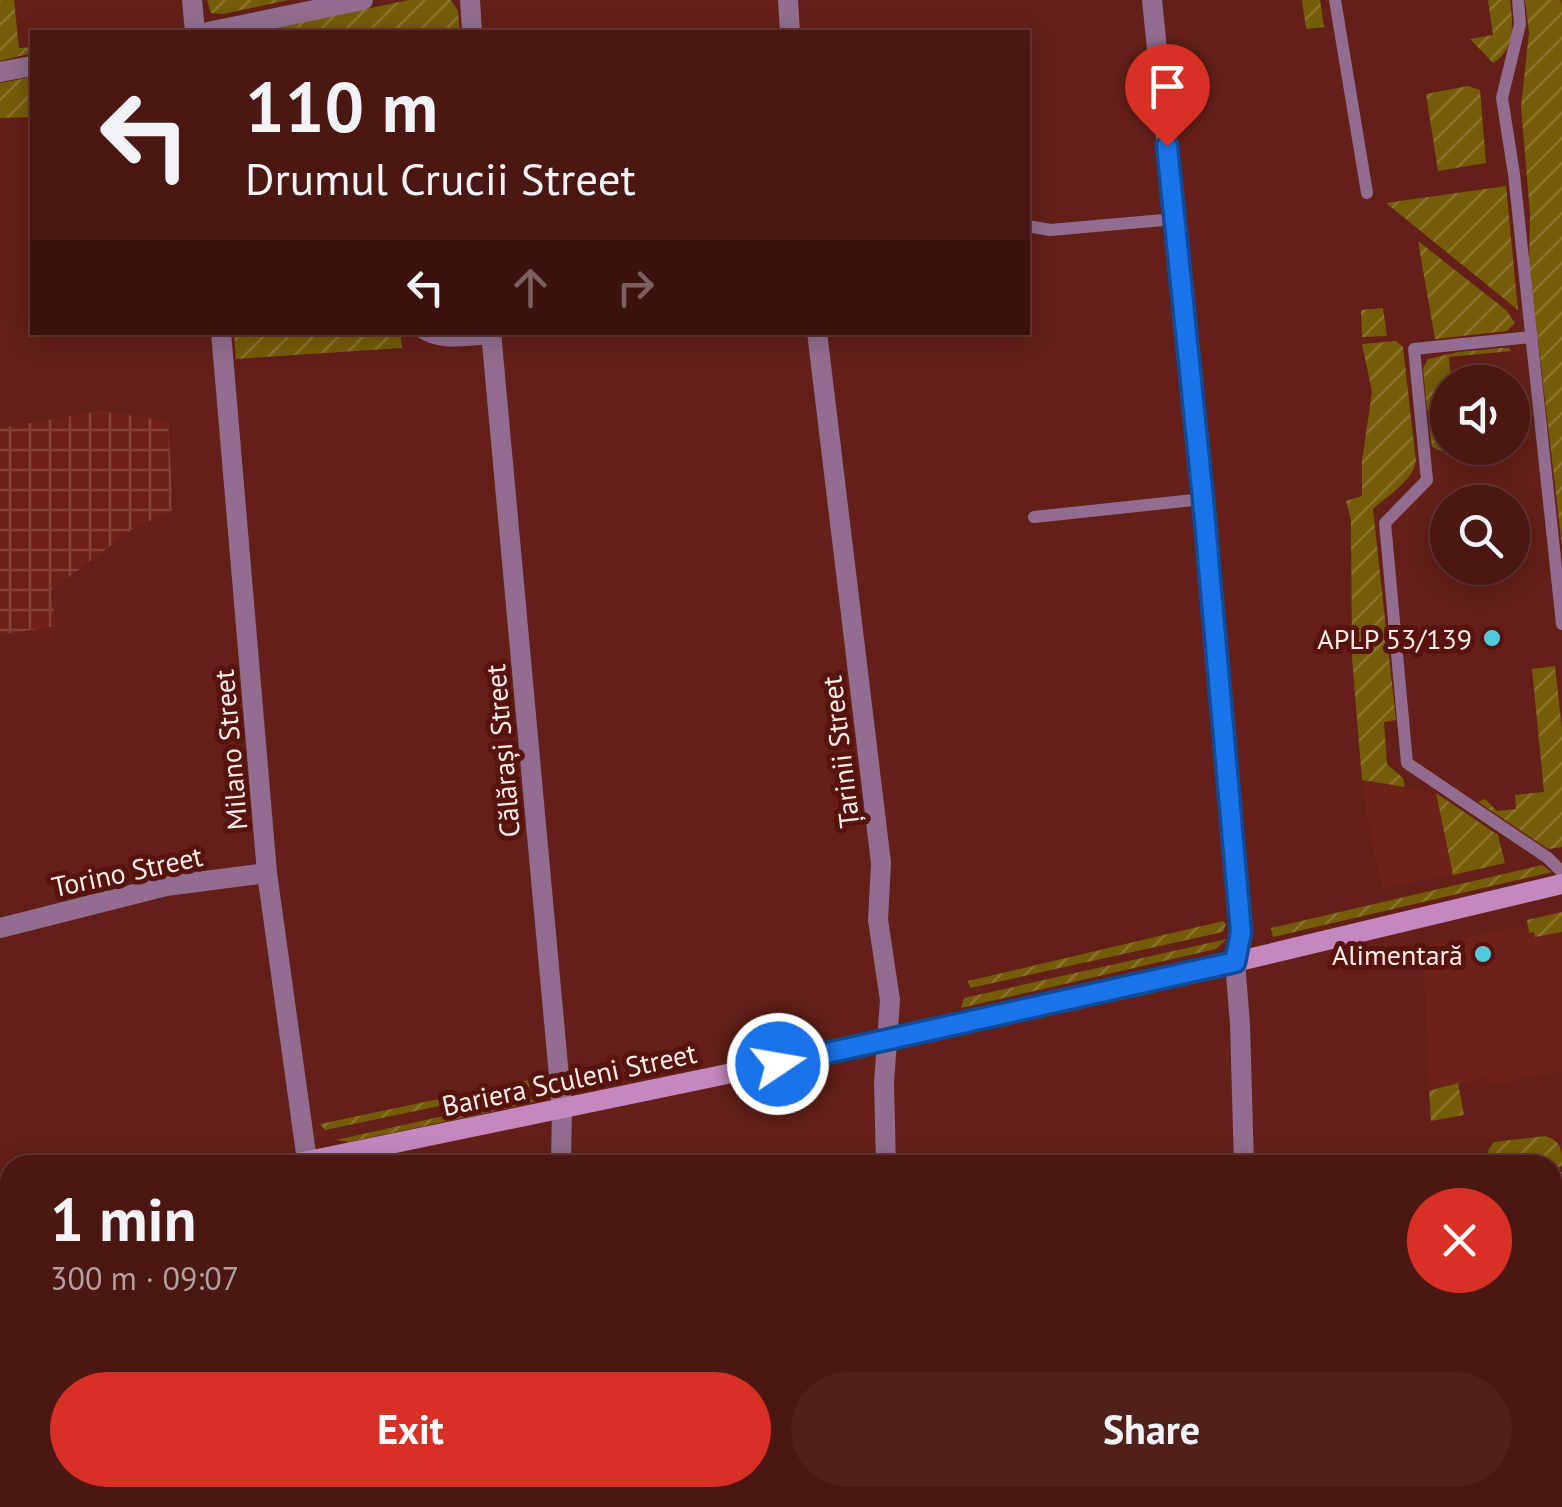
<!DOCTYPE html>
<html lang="en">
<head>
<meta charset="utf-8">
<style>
	:root { --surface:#4a1712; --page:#51201b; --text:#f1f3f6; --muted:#b29f9f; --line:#613632; --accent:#d93025 }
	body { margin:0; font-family:"PT Sans",sans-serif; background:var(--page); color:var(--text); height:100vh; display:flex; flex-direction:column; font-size:38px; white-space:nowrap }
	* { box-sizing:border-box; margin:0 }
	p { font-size:32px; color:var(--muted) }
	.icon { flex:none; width:55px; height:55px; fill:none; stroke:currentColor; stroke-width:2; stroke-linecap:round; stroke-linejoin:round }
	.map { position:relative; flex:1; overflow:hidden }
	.panel { position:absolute; left:0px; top:1155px; width:1562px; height:352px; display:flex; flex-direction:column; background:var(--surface); border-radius:30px 30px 0 0; box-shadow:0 5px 25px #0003,0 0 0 2px var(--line) }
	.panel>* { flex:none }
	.hud { position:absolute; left:30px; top:30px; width:1000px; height:305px; border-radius:0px; box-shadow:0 5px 25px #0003,0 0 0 2px var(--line); background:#4a1712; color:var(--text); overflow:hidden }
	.fabs { position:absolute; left:1430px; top:365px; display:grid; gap:20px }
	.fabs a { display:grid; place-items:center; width:100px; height:100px; border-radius:50%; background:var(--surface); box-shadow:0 5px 25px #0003,0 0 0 2px var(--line); font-size:50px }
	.pin { position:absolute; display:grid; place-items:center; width:85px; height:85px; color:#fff; margin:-102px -42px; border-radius:50% 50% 50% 0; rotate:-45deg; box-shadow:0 0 10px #0007 }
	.pin .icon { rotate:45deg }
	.me { position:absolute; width:110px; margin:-55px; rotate:78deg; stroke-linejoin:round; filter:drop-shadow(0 0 8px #0008) }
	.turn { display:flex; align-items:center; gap:35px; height:210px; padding:0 50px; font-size:45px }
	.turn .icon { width:130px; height:130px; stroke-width:2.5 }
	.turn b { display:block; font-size:70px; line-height:85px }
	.lanes { display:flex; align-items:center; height:95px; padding:0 50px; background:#0003; justify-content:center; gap:50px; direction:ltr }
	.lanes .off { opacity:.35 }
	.round { display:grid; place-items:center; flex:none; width:105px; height:105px; border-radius:52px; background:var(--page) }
	.summary { display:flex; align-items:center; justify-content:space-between; height:170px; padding:0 50px }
	h1 { font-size:60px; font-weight:700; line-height:75px }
	.button { display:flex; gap:20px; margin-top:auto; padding:20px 50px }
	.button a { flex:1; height:115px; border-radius:60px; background:var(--accent); color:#fff; font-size:40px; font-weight:700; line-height:115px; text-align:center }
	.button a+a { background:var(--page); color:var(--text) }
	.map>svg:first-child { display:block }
	.built { fill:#6e2119 }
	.industrial { fill:url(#industrial-grid) }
	.garden { fill:url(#garden-furrows) }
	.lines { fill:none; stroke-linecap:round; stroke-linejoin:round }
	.lane { stroke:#926d8f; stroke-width:12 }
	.street { stroke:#926d8f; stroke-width:20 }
	.secondary { stroke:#c488bf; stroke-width:20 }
	.route-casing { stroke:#114b97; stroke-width:25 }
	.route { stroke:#1a73e8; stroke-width:18 }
	.poi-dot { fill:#54cadd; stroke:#57130d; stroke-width:4 }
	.labels { text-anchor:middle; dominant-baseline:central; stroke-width:10; stroke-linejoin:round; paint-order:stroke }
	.poi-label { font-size:28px; fill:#feece9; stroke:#57130d; text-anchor:end }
	.street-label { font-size:28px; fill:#feece9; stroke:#57130d }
</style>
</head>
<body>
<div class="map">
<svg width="1562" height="1507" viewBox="0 0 1562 1507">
	<defs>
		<pattern id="industrial-grid" width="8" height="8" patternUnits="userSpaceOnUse" patternTransform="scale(2.5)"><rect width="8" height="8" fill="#6e2119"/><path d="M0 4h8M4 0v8" fill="none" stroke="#84413a"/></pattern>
		<pattern id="garden-furrows" width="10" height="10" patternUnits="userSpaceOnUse" patternTransform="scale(2.5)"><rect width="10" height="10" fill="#755c08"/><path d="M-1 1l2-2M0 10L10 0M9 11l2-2" fill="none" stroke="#8a742c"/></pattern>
	</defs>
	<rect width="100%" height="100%" fill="#631f18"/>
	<!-- built -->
	<path class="built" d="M 1362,780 L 1436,793 L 1453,875 L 1382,889 L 1366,814 Z
		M 1562,918 L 1562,1071 L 1491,1085 L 1489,1077 L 1429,1091 L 1423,946 Z"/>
	<!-- industrial -->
	<path class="industrial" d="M 100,411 L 168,421 L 173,510 L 131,530 L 51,591 L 56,626 L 0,635 L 0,428 Z
		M 10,1262 L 10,1498 L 279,1498 L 280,1507 L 0,1507 L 0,1264 Z"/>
	<!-- garden -->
	<path class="garden" d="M 0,0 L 14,0 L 19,48 L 32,47 L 32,53 L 0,61 Z
		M 207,0 L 289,0 L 223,14 L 211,13 Z
		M 409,0 L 451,0 L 458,11 L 460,32 L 256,32 Z
		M 1302,0 L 1320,0 L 1324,27 L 1306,29 Z
		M 1488,0 L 1510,0 C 1513,23 1516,49 1493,63 L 1470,39 L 1493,35 Z
		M 1525,0 L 1561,0 L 1562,4 L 1562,546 L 1529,263 L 1530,214 L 1521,107 L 1529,32 Z
		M 32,77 L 32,117 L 0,118 L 0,83 Z
		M 1468,86 L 1480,90 L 1486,163 L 1438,171 L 1426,94 Z
		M 1506,186 L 1518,310 L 1386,203 Z
		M 1418,241 L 1506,310 L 1515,323 L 1507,331 L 1435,339 Z
		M 1383,308 L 1387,336 L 1362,337 L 1361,310 Z
		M 234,333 L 400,333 L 402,348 L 236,359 Z
		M 1396,341 L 1403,347 L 1416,461 C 1412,482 1388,495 1373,509 L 1396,720 L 1384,722 L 1387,764 L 1403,778 L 1405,787 L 1362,780 L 1352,658 L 1351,521 L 1346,501 L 1362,496 L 1362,461 L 1372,392 L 1362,344 Z
		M 1501,348 L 1509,348 L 1511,351 L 1449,357 L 1451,382 L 1448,382 L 1447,409 L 1427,411 L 1423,368 L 1428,359 L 1458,352 Z
		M 1447,425 L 1448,448 L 1458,449 L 1441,451 L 1432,447 L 1429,427 Z
		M 1555,666 L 1562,729 L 1562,847 L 1548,849 L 1478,802 L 1485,799 L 1497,811 L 1516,809 L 1515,795 L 1544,792 L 1532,669 Z
		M 1436,793 L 1498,835 L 1505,863 L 1453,875 Z
		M 1542,865 L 1552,872 L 1273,937 L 1271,928 Z
		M 1562,912 L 1562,932 L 1535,937 L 1534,932 L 1529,933 L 1527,920 Z
		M 1223,921 L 1226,924 L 1223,932 L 970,988 L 968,981 Z
		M 1227,939 L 1216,949 L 961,1008 L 964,998 Z
		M 542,1077 L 538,1085 L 463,1102 L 461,1095 Z
		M 1458,1083 L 1464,1115 L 1431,1121 L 1429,1091 Z
		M 542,1094 L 536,1101 L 513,1107 L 349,1142 L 336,1140 Z
		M 453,1096 L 454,1103 L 325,1130 L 320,1124 Z
		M 1545,1136 C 1562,1141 1562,1150 1562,1166 L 1553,1170 L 1552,1165 L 1490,1165 L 1488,1150 L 1494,1142 Z
		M 1562,1195 L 1562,1313 L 1555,1314 L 1553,1196 Z
		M 1553,1351 L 1562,1351 L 1562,1482 L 1558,1405 L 1553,1405 Z
		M 674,1498 L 728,1498 L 729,1507 L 671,1507 Z
		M 1483,1498 L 1500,1498 L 1501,1504 L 1562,1501 L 1562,1507 L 1489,1507 Z"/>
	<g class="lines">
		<!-- lane -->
		<path class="lane" d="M 1335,0 L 1367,193
			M 1518,0 L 1520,24 L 1502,98 L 1514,174 L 1562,624
			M 1028,226 L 1050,230 L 1175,219
			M 421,332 C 440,346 469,339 492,338
			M 1531,337 L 1414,349 L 1427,480 L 1385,523 L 1407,763 L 1548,858 L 1562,872
			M 1034,517 L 1203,499
			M 1552,1178 L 1562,1178
			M 1473,1498 L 1476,1507"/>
		<!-- street -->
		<path class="street" d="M 192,0 L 195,32
			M 470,0 L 472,32
			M 788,0 L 790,32
			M 1152,0 L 1203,499 L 1241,931 L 1235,962 L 1240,1024 L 1244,1165
			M 208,32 L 363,0
			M 0,72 L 32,66
			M 221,332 L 267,873 L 307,1161
			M 491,332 L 562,1109 L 561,1165
			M 817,332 L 881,863 L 878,920 L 890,1000 L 884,1083 L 886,1165
			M 0,928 L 166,886 L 267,873
			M 561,1498 L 562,1507
			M 895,1498 L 896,1507
			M 1255,1498 L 1256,1507"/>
		<!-- secondary -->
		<path class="secondary" d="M 289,1165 L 886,1041 L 1235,962 L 1562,884
			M 0,1228 L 10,1226"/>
	</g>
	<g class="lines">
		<!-- route casing -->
		<g class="route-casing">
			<path id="route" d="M 778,1064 L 1235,962 L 1241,932 L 1203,499 L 1167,146"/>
		</g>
		<!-- route -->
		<use href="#route" class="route"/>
	</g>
	<!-- markers -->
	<g class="poi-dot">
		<circle cx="1492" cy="638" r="10"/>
		<circle cx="1483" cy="954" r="10"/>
	</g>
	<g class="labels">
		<!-- poi labels -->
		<g class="poi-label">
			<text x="1472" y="638">APLP 53/139</text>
			<text x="1463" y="954">Alimentară</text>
		</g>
		<!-- street labels -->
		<g class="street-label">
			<text transform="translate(230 750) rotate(-95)">Milano Street</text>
			<text transform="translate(502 751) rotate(-95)">Călărași Street</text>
			<text transform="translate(840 752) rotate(-97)">Țarinii Street</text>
			<text transform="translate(127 871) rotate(-12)">Torino Street</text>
			<text transform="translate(569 1079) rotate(-12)">Bariera Sculeni Street</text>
		</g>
	</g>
</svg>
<div class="fabs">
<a><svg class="icon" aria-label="sound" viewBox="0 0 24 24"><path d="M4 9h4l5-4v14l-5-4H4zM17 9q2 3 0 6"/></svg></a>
<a><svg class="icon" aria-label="search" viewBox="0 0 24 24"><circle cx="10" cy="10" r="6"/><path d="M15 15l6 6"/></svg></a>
</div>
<div class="pin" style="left:1167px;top:146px;background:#d93025"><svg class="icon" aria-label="arrive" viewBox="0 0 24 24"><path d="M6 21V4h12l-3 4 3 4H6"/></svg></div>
<svg class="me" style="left:778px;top:1064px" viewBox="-20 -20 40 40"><circle r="17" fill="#1a73e8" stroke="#fff" stroke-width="3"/><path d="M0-11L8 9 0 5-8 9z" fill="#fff"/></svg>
<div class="hud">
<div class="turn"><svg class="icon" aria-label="left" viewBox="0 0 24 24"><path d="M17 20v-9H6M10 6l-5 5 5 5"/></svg><div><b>110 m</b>Drumul Crucii Street</div></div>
<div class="lanes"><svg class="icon" aria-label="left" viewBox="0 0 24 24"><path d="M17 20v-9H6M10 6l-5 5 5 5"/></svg><svg class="icon off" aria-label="ahead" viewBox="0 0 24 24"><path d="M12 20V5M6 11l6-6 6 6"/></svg><svg class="icon off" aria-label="right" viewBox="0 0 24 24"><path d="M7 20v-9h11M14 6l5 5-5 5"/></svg></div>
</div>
<section class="panel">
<div class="summary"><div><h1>1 min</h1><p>300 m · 09:07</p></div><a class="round" style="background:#d93025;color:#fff"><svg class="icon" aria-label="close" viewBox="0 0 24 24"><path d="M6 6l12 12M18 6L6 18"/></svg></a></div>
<div class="button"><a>Exit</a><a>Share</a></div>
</section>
</div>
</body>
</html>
